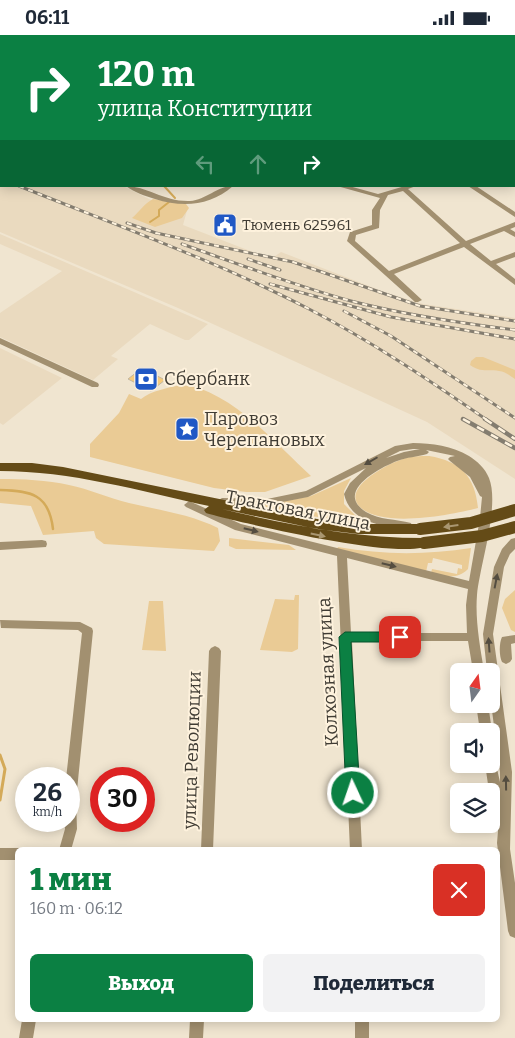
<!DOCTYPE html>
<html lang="ru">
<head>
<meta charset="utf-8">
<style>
	:root { --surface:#fff; --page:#f2f2f3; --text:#1f2937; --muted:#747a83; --accent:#0b8043 }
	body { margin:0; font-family:Bitter,serif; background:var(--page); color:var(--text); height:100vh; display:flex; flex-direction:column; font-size:19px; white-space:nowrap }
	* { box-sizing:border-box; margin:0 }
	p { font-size:16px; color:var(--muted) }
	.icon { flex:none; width:28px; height:28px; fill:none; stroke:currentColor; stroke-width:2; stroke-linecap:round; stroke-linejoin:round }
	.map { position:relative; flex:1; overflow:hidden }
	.panel { position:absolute; left:15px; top:812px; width:485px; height:175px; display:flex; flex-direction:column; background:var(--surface); border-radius:8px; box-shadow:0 2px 12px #0003 }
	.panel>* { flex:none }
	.guide { position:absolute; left:0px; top:0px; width:515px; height:152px; box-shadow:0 2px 12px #0003; background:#0b8043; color:#fff; overflow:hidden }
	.needle { width:32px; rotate:14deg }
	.tools { position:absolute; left:450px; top:628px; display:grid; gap:10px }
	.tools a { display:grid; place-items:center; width:50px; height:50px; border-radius:8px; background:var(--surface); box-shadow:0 2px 12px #0003; font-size:25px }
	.speed { position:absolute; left:15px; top:732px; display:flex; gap:10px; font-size:25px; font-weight:700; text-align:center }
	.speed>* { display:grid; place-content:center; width:65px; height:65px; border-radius:50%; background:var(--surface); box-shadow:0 2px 12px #0003; line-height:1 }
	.speed small { font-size:12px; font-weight:400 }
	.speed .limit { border:8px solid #d22; background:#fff; color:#111 }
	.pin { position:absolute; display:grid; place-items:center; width:42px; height:42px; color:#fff; margin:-21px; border-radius:10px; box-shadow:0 2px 8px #0006 }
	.me { position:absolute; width:55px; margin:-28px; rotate:357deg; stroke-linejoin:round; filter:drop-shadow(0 0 4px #0008) }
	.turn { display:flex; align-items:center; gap:18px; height:105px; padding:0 15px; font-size:22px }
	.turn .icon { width:65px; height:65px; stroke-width:2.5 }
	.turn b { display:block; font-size:35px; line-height:42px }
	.lanes { display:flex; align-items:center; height:48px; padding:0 15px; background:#0003; justify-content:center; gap:25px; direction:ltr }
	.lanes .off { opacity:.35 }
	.round { display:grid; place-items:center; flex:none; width:52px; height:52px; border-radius:8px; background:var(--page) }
	.head { display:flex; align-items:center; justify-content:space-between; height:85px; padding:0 15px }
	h1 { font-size:30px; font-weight:800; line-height:38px; color:var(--accent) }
	.primary-button { display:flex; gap:10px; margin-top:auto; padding:10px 15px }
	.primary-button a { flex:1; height:58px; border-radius:8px; background:var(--accent); color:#fff; font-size:20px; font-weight:800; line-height:58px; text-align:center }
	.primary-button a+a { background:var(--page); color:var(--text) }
	.status { display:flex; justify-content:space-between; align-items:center; height:35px; padding:0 25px; background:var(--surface); direction:ltr }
	.status svg { height:14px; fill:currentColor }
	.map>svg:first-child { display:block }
	.built { fill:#eadabf }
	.green { fill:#eacb95 }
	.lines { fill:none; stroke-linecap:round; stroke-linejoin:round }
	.stream-far2 { stroke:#d4aa59; stroke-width:2 }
	.stream-far1 { stroke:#d4aa59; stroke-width:2.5 }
	.stream { stroke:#d4aa59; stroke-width:3 }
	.building { fill:#f7cb7b; stroke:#c2b7a3 }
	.minor { fill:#a29070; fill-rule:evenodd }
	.major { fill:#644b17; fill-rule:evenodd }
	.rail-far1-casing { stroke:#847d70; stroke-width:3 }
	.rail-casing { stroke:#847d70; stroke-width:4.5 }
	.rail-far1 { stroke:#fef2dd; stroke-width:2; stroke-dasharray:5; stroke-linecap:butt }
	.rail { stroke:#fef2dd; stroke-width:2.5; stroke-dasharray:8; stroke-linecap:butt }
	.major-bridge { stroke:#644b17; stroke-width:12 }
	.oneway { fill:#544d40 }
	.oneway2 { fill:#a99670 }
	.route { fill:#0b8043; stroke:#07532c }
	.labels { text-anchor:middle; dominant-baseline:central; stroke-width:4; stroke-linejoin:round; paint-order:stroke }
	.far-poi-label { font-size:15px; fill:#403c34; stroke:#fef2dd; text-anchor:start }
	.poi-label { font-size:18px; fill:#403c34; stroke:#fef2dd; text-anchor:start }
	.street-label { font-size:18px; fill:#403c34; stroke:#fef2dd }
</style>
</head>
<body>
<div class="status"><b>06:11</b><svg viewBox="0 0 49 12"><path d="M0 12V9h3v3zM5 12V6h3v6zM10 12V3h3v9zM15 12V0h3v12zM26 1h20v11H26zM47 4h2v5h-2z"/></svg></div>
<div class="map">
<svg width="515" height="1003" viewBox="0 0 515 1003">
	<rect width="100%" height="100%" fill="#f0e5d0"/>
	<!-- built -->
	<path class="built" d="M 0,97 L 1,151 L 123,151 L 151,165 L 188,172 L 183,190 L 271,224 L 281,217 L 387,258 L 423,269 L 515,283 L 515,444 L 427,387 L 178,273 L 0,197 Z
		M 0,199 L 208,289 L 189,305 L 185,305 L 150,289 L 111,321 L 118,324 L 93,345 L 0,302 L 0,278 L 62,236 L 0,209 Z
		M 0,313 L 62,343 L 3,390 L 0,388 Z"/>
	<!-- green -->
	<path class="green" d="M 153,164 L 186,169 L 189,173 L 182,183 L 155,192 L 132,183 C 140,176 144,169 153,164 Z
		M 476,322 L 483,322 L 515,335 L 515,344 C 510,341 505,336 499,336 C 488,334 481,338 470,330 L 471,326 Z
		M 180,350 C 228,352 276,409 311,441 L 265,457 L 246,457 L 214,453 L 90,422 L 90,409 L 119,378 L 129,359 L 141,364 C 151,356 167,353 180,350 Z
		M 429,421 C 461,426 475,442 478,473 C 451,480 384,493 361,473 C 339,454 387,429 403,424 C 411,421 420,421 429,421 Z
		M 351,443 L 344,456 L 344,469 L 355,480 L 368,488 L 310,481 L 260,471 L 311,461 Z
		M 0,444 C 23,444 47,445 69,450 C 89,454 109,463 129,468 C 158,475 190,479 218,493 L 220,506 L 214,516 L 104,509 L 96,503 L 94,496 L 43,500 L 31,471 L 0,468 Z
		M 229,503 L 289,510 L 296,515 L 236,514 L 229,511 Z
		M 338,512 C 383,520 426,520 471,513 L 468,534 C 457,545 445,541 431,538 L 432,534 L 457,539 L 458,533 L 462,534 L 462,530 L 433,523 L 432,528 L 428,528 L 426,537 L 337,514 Z
		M 515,555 L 515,597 L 511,595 L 502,573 L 505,564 Z
		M 295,560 L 299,560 L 298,614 L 292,617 L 260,615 L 275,564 L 294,565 Z
		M 149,566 L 163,566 L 166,616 L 142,615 Z"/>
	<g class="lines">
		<!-- stream-far2 -->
		<path class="stream-far2" d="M 164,151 L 175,163
			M 150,187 L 159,181 L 159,175 L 169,167"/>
		<!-- stream-far1 -->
		<path class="stream-far1" d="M 0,455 C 31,456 49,459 53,494"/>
		<!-- stream -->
		<path class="stream" d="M 0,720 L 5,734 L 0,765"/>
	</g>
	<!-- building -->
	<path class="building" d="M 142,333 L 165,345 L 151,356 L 128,344 Z"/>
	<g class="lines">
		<!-- minor -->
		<path class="minor" d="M 0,0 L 3,0 L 4,1 L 0,3 Z
			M 119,0 L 127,0 L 128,1 L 120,1 Z
			M 184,0 L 197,0 L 198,1 L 185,1 Z
			M 219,0 L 226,0 L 227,1 L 220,1 Z
			M 234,0 L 241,0 L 242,1 L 235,1 Z
			M 287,0 L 293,0 L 293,1 L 287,1 Z
			M 296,0 L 302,0 L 302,1 L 296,1 Z
			M 323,0 L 331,0 L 332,1 L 324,1 Z
			M 509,0 L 515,0 L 515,3 Z
			M 514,33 L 515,33 L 515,37 L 514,37 Z
			M 0,45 L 1,45 L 1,49 L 0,49 Z
			M 0,77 L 1,77 L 1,81 L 0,81 Z
			M 514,78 L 515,78 L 515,83 L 514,83 Z
			M 514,114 L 515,114 L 515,118 L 514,118 Z
			M 126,151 C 146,151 165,167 190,166 C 206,165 217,151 233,151 C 210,171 183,173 155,164 C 145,161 134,157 126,151 Z
			M 337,151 L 349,151 L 378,159 L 405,151 L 416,151 L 408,154 L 466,206 L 515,187 L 515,192 L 510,194 L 515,197 L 515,202 L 504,196 L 470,209 L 491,226 L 515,217 L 515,222 L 496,229 L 515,244 L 515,250 L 464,212 L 394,239 L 422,265 L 418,267 L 415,267 L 347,206 L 350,197 L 372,190 L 372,175 L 380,163 ZM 403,156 L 460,208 L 389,236 L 355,206 L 356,200 L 379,193 L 380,175 L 388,160 Z
			M 468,151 L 476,151 L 515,177 L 515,182 Z
			M 0,303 L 98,348 L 99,350 L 98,352 L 92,352 L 0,309 Z
			M 413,408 C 432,408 452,411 469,421 C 477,426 485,433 489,443 C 500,471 480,529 477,560 C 475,585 480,611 484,636 L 473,636 L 468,606 L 352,606 L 362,815 L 350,815 L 337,521 L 235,495 L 186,472 L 184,470 L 189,466 L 241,489 L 469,546 L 480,483 L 482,462 L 480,461 L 470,442 L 450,426 L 448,424 L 450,422 L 455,421 L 426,415 L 429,417 L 427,419 C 417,422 407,422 397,426 C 379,433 334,457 366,477 C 379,485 396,484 411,488 L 412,491 L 407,495 C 382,491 351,488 344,459 L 350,448 L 366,433 L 308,462 L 267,470 L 222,469 L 217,466 L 222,463 L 267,464 L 306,456 L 395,411 ZM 413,414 L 420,414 L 404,417 L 386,423 L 400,416 ZM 347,523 L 468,554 L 466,570 L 467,598 L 351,598 Z
			M 515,503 L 515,514 L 510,519 L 504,532 L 493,599 L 512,737 L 510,814 L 515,848 L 515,903 L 510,901 L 508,896 L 497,808 L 498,796 L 496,795 L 494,791 L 491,756 L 489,756 L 485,729 L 491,729 L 491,724 L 495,725 L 500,747 L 500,737 L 491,668 L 491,636 L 487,636 L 483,599 L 494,532 L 502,514 L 511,504 Z
			M 42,505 L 46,506 L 47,509 L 46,512 L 0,515 L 0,507 Z
			M 0,585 L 80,587 L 92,593 L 93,596 L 76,765 L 77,794 L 71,815 L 59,815 L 65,794 L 64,786 L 69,786 L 69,744 L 66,744 L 82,598 L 78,595 L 1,593 Z
			M 515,600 L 515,608 L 511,609 L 512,624 L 510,627 L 506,629 L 502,627 C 499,621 499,608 502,602 Z
			M 215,611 L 219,613 L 221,616 L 213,815 L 201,815 L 209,616 L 211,613 Z
			M 476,669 L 488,669 L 492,696 L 491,697 L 480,696 Z
			M 0,813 L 18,813 L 23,815 L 18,815 L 18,825 L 0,825 Z
			M 22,985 L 36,985 L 33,1003 L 19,1003 Z
			M 190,985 L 204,985 L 203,1003 L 189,1003 Z
			M 355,985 L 369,985 L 369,1003 L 355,1003 Z"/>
		<!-- major -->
		<path class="major" d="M 0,428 L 32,428 L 63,432 L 317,484 L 358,489 L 420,489 L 426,494 L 420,499 L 358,499 L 317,494 L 222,474 C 289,490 355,503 424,503 L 430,508 C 418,530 233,486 206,478 L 204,475 L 209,471 C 140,456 71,436 0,436 Z"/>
		<!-- rail-far1 casing -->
		<g class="rail-far1-casing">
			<path id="rail-far1" d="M 19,151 C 116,190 216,226 309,274 C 371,306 429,345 487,385
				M 127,188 L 156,198 L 293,227 L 420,271 L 515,286
				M 182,209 C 238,229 293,250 351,266 C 405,280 460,288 515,295
				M 248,224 L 280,235
				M 270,249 L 391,282 L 515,304
				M 344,276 L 391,301 L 515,383"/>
		</g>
		<!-- rail casing -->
		<g class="rail-casing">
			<path id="rail" d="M 463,384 L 515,413
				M 485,384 L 515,404"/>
		</g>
		<!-- rail-far1 -->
		<use href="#rail-far1" class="rail-far1"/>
		<!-- rail -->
		<use href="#rail" class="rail"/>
		<!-- major-bridge -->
		<path class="major-bridge" d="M 420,494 L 471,488 L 515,475
			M 424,508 L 482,501 L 515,492"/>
	</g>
	<!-- one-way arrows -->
	<defs><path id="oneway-solid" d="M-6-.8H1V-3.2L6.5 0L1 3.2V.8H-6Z" transform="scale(1.25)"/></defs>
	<g class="oneway">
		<use href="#oneway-solid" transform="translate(371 426) rotate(150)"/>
		<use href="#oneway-solid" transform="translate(251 495) rotate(14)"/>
		<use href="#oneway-solid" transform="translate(389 530) rotate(14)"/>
		<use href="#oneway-solid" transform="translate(496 546) rotate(-79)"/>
		<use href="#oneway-solid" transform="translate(489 610) rotate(-94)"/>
		<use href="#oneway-solid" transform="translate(506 748) rotate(-91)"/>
	</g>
	<g class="oneway2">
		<use href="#oneway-solid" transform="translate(451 491) rotate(172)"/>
		<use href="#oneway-solid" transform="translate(318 500) rotate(12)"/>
	</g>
	<!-- route -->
	<path class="route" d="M 345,597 L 400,597 L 406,602 L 400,607 L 351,607 L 360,758 L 358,762 L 353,764 L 348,762 L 346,758 L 339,602 Z"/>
	<!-- icons -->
	<defs>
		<g id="civic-square" transform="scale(1.25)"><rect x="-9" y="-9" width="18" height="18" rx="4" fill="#2058c5" stroke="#fef2dd"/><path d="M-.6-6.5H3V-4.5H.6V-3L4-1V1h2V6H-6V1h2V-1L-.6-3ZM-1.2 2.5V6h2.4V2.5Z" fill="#fff"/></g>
		<g id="bank-square" transform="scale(1.25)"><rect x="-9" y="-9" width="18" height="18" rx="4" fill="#2058c5" stroke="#fef2dd"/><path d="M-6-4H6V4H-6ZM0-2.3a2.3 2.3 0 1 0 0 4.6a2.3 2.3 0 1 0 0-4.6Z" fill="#fff"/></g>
		<g id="sight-square" transform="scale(1.25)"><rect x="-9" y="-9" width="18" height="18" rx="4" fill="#2058c5" stroke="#fef2dd"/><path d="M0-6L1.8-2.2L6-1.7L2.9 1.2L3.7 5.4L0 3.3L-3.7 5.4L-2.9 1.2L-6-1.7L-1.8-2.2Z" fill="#fff"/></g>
	</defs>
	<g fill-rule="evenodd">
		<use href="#civic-square" x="225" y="190"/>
		<use href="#bank-square" x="146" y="344"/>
		<use href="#sight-square" x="187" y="394"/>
	</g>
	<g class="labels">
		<!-- far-poi labels -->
		<g class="far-poi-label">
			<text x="242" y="190">Тюмень 625961</text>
		</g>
		<!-- poi labels -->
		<g class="poi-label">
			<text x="164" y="344">Сбербанк</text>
			<text x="204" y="384">Паровоз<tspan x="204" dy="21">Черепановых</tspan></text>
		</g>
		<!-- street labels -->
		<g class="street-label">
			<text transform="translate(298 475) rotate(11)">Трактовая улица</text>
			<text transform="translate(328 637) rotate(-93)">Колхозная улица</text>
			<text transform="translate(192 715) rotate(-88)">улица Революции</text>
		</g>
	</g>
</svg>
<div class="tools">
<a><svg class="needle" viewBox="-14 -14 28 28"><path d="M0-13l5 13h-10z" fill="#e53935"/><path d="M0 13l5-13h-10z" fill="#747a83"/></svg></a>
<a><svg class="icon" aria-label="sound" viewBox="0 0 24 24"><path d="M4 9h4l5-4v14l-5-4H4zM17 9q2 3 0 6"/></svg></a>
<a><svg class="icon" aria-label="layers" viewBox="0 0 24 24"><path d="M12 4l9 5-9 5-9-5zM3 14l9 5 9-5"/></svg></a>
</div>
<div class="speed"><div>26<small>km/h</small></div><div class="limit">30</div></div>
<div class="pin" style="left:400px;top:602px;background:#d93025"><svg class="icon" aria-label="arrive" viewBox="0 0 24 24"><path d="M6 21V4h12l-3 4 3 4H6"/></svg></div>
<svg class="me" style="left:353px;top:758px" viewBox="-20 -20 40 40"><circle r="17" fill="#0b8043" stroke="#fff" stroke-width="3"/><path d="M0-11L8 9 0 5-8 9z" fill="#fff"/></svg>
<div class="guide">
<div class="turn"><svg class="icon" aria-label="right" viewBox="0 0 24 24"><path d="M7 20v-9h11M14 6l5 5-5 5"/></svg><div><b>120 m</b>улица Конституции</div></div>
<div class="lanes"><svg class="icon off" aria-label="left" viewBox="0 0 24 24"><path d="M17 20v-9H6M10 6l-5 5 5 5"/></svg><svg class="icon off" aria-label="ahead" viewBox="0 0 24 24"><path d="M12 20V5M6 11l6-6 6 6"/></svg><svg class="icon" aria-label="right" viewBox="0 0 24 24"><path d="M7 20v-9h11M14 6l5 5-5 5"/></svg></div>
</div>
<section class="panel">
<div class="head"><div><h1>1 мин</h1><p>160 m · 06:12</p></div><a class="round" style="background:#d93025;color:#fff"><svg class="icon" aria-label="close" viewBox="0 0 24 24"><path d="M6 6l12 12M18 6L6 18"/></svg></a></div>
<div class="primary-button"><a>Выход</a><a>Поделиться</a></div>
</section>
</div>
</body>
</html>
